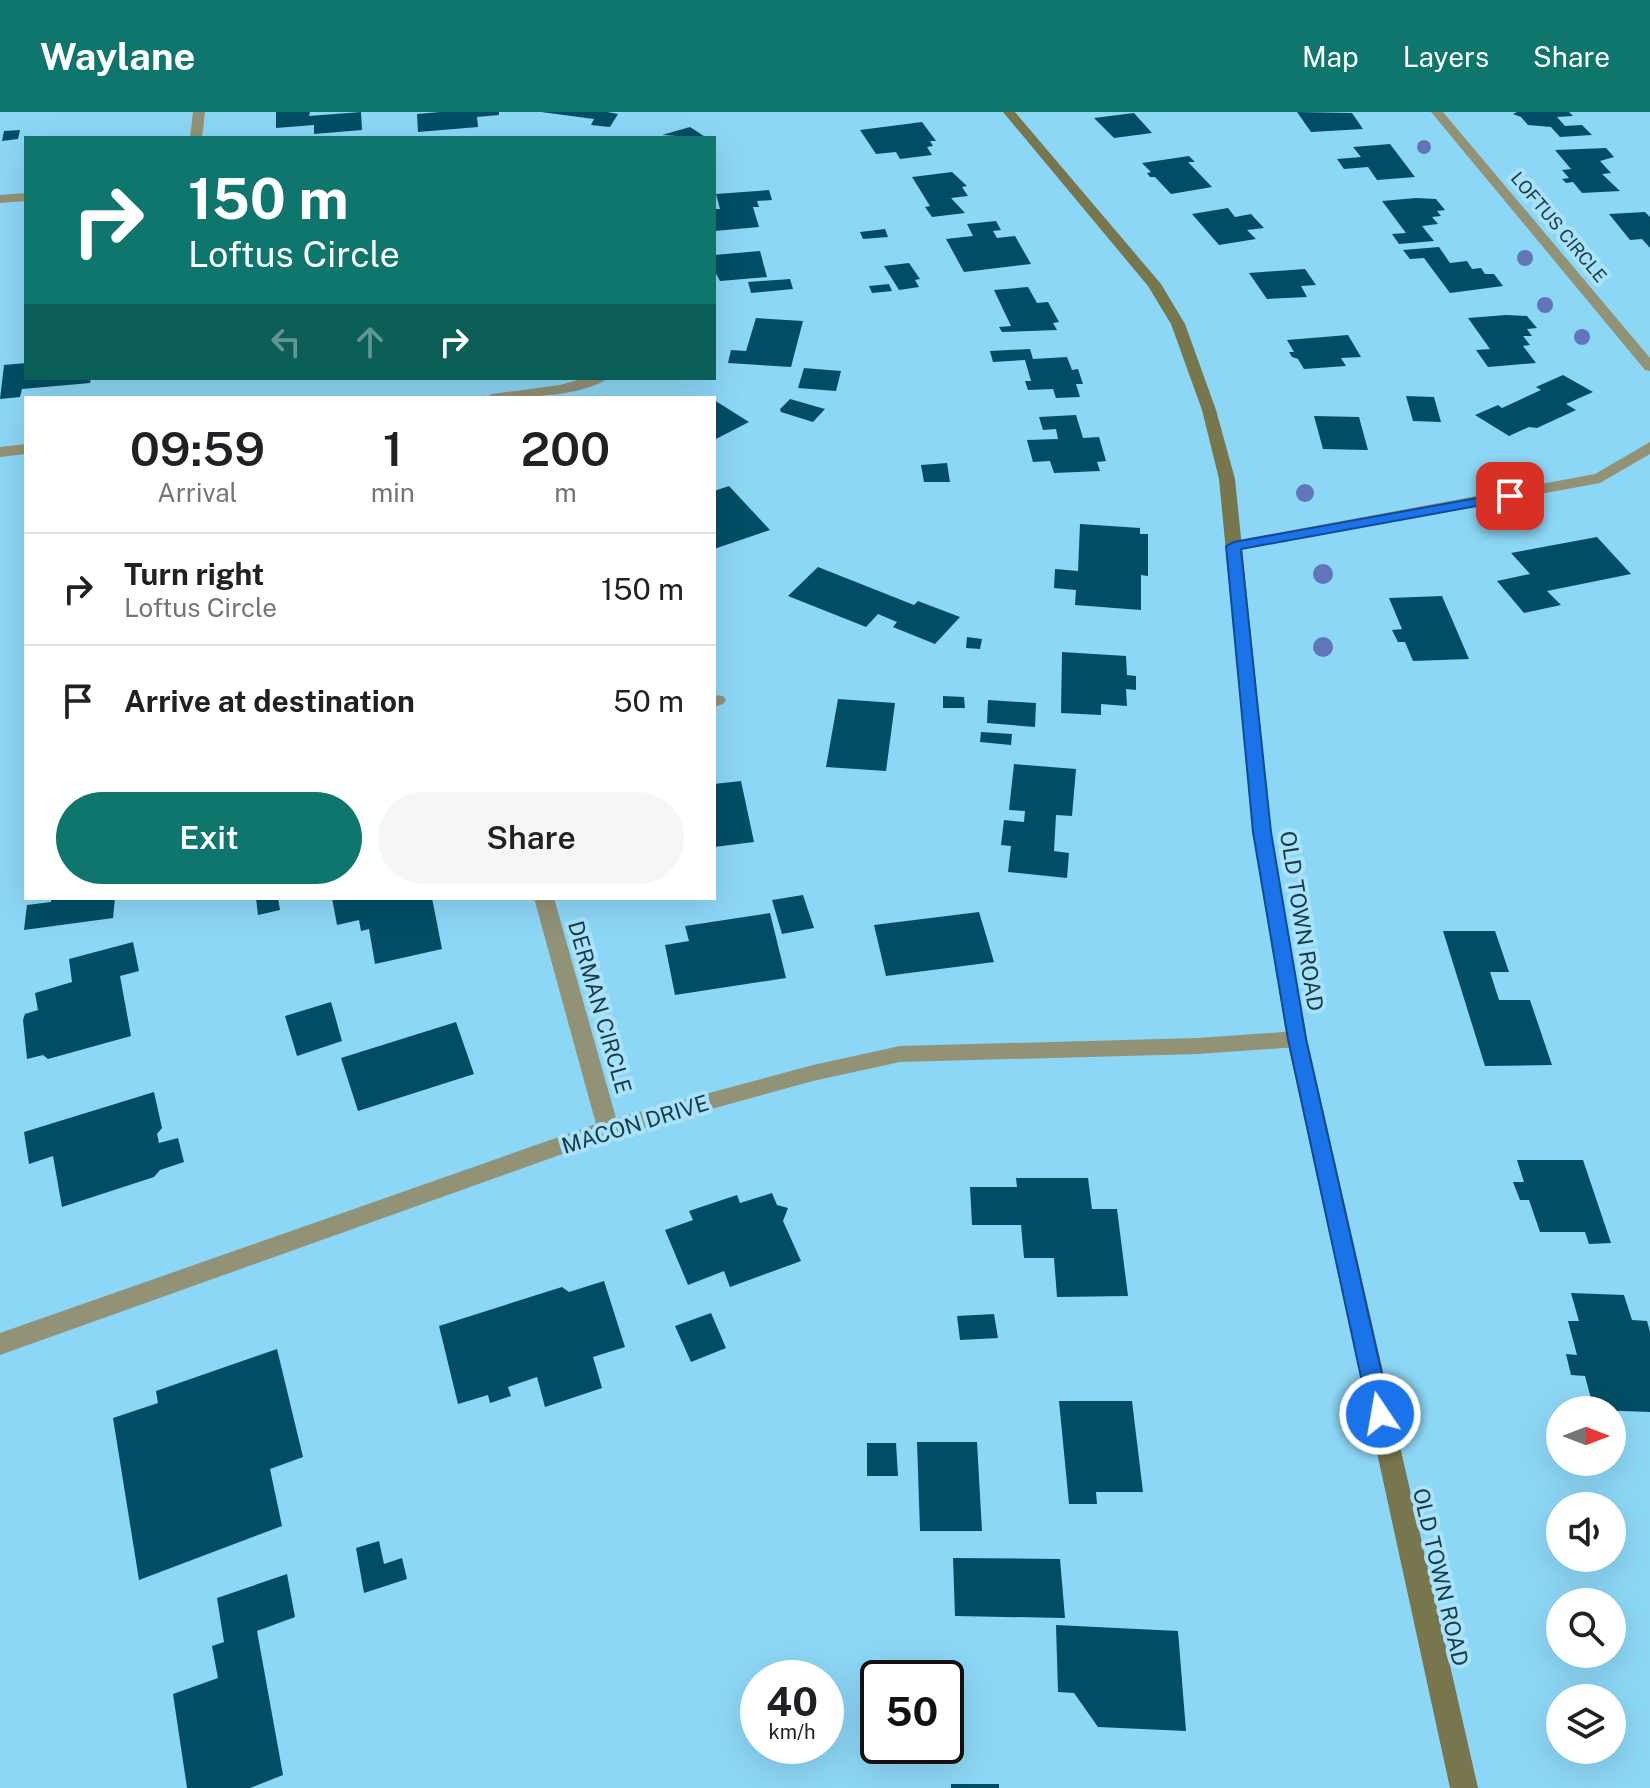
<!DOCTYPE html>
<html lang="en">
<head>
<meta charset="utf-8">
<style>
	:root { --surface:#fff; --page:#f6f6f6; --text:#202124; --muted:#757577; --line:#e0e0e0; --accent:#0f766e }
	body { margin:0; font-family:"Public Sans",sans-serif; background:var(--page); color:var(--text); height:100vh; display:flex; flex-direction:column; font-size:30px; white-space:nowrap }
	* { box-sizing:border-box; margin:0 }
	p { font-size:26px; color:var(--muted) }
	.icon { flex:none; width:44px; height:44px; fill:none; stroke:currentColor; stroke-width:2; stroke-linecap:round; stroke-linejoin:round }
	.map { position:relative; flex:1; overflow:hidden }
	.panel { position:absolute; left:24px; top:284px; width:692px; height:504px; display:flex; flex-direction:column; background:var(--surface); border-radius:0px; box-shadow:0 8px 32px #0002 }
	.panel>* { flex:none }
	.banner { position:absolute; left:24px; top:24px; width:692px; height:244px; border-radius:0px; box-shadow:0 8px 32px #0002; background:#0f766e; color:#fff; overflow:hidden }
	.needle { width:52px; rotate:90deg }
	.fabs { position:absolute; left:1546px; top:1284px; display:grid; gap:16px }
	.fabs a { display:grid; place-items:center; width:80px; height:80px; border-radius:50%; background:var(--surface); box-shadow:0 8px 32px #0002; font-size:40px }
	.speed { position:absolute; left:740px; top:1548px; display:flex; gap:16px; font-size:40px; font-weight:700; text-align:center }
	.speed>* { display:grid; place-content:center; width:104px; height:104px; border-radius:50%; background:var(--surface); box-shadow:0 8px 32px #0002; line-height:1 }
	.speed small { font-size:20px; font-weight:400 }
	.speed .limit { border:4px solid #111; border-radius:12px; background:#fff; color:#111 }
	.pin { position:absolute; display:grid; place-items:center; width:68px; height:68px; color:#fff; margin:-34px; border-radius:16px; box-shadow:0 4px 12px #0006 }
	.me { position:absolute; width:88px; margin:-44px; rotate:348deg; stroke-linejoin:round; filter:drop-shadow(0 0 6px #0008) }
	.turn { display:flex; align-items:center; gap:28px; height:168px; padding:0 32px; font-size:36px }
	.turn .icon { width:104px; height:104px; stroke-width:2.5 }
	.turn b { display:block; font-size:56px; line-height:68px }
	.lanes { display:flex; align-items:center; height:76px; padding:0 32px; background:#0003; justify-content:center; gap:40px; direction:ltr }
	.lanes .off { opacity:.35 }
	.eta { display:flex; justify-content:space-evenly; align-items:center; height:136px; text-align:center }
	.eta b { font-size:48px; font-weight:600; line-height:56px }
	.primary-button { display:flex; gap:16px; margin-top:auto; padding:16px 32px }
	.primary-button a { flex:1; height:92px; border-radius:48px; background:var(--accent); color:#fff; font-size:32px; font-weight:600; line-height:92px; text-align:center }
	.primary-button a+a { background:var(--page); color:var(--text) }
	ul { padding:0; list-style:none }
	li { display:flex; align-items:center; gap:24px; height:112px; padding:0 32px; border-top:2px solid var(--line) }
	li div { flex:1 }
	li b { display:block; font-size:30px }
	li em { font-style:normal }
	header { display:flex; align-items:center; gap:48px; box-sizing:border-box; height:112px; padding:0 40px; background:var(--accent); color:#fff }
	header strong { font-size:38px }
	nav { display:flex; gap:44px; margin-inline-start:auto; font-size:28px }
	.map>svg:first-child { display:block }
	.building { fill:#004e65 }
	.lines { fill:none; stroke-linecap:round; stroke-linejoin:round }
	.street { fill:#929277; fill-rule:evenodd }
	.secondary { fill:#77764d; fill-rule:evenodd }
	.tree { fill:#6175bb }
	.route { fill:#1a73e8; stroke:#114b97; stroke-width:2 }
	.labels { text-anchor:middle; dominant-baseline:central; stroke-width:8; stroke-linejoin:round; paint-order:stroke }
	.far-street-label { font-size:18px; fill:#1b3a47; stroke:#a8e2fb }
	.street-label { font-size:22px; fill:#1b3a47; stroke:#a8e2fb }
</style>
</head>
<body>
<header>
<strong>Waylane</strong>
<nav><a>Map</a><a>Layers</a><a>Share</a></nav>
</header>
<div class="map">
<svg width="1650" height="1676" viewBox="0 0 1650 1676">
	<rect width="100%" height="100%" fill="#8dd7f6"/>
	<!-- building -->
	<path class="building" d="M 276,0 L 310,0 L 309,4 L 361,0 L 362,18 L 314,22 L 314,13 L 276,16 Z
		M 440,0 L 499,0 L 499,3 L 477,5 L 478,15 L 418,20 L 417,2 Z
		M 541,0 L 607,0 L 618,2 L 610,15 L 591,13 L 594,7 Z
		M 1297,0 L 1352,1 L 1363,17 L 1311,20 Z
		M 1517,0 L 1569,0 L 1573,4 L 1557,5 L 1565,14 L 1582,13 L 1592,23 L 1560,25 L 1551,15 L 1528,13 L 1521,5 L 1513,2 Z
		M 1134,1 L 1152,21 L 1114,26 L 1094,6 Z
		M 922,10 L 936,29 L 930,29 L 933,34 L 927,35 L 932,43 L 900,47 L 896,40 L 876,42 L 860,18 Z
		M 690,15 L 707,26 L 662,23 Z
		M 20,18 L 18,27 L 2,29 L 4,19 Z
		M 1390,32 L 1415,65 L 1377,68 L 1368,55 L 1344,57 L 1337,47 L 1361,45 L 1353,35 Z
		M 1606,36 L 1614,45 L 1600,49 L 1611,61 L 1602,62 L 1620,79 L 1582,81 L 1573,70 L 1566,71 L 1562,67 L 1569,66 L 1562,58 L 1571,57 L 1555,38 Z
		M 1189,44 L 1195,50 L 1188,50 L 1212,75 L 1171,82 L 1155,65 L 1150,65 L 1147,61 L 1151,60 L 1142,51 Z
		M 952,60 L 967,74 L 962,75 L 968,84 L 951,86 L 965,101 L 932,105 L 925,95 L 930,94 L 912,65 Z
		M 769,78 L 772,88 L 757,89 L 759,95 L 753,95 L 759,115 L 714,119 L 714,97 L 720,97 L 716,82 Z
		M 1416,86 L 1436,87 L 1445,98 L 1437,99 L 1441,104 L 1432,105 L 1438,112 L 1422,114 L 1434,129 L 1399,132 L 1392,122 L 1406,121 L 1382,89 Z
		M 1228,96 L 1235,105 L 1251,102 L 1264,116 L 1247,118 L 1256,127 L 1219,133 L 1192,102 Z
		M 1645,100 L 1650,105 L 1650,136 L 1642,127 L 1630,128 L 1609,102 Z
		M 996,109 L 1001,118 L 993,119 L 997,126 L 1015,124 L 1031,152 L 964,160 L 946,127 L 973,124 L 967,112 Z
		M 885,117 L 888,125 L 863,127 L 860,120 Z
		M 1439,135 L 1450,151 L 1467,149 L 1472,157 L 1481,156 L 1485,162 L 1494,162 L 1503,174 L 1450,181 L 1424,146 L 1410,147 L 1403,138 Z
		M 760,139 L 767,165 L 720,169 L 714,158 L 714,143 Z
		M 909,151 L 920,167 L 915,168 L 919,175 L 899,178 L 884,154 Z
		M 1305,157 L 1316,173 L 1301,174 L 1307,185 L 1267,187 L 1249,161 Z
		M 790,167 L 793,177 L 751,181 L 748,170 Z
		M 889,172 L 892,179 L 872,181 L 869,174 Z
		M 1028,175 L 1037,191 L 1048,190 L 1059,210 L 1053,211 L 1057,218 L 1002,220 L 999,215 L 1011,214 L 994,178 Z
		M 1506,203 L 1527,204 L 1537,216 L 1527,217 L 1532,224 L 1523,224 L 1530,233 L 1523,234 L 1536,251 L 1488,255 L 1476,238 L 1490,237 L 1468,206 Z
		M 756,206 L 803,209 L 791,255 L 728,251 L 731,238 L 746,239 Z
		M 1348,223 L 1361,245 L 1341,246 L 1346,254 L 1304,257 L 1298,247 L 1292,245 L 1289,240 L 1294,240 L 1287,228 Z
		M 1030,237 L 1033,247 L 1067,245 L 1072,258 L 1078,257 L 1083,272 L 1076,272 L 1080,285 L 1056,286 L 1053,277 L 1028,278 L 1025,269 L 1031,269 L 1025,248 L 993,250 L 990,239 Z
		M 26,251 L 26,266 L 91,266 L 90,271 L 22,277 L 20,285 L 0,287 L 4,253 Z
		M 804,256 L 841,259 L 836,279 L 798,276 Z
		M 1563,263 L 1593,280 L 1566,292 L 1576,298 L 1537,316 L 1529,315 L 1509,324 L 1475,303 L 1498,293 L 1502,296 L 1541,278 L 1536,275 Z
		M 1406,284 L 1434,285 L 1441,310 L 1413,309 Z
		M 790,287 L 825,297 L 813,310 L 781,300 L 780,297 Z
		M 714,288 L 749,310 L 714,328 Z
		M 1076,303 L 1083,326 L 1099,325 L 1106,349 L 1097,350 L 1100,359 L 1054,361 L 1050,349 L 1033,350 L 1027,328 L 1058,327 L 1056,317 L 1043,318 L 1039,305 Z
		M 1314,304 L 1359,305 L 1368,338 L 1323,337 Z
		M 947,351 L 950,370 L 924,370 L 921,353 Z
		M 729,374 L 770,418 L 714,437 L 714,379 Z
		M 1080,412 L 1140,416 L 1140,422 L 1148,422 L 1148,464 L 1141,463 L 1141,498 L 1075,493 L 1076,478 L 1054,476 L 1055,457 L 1078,459 Z
		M 1597,425 L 1631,462 L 1547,479 L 1561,493 L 1524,501 L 1497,469 L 1530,462 L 1511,441 Z
		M 818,455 L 914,493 L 918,489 L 960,505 L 935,532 L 893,515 L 897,510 L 878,502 L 866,515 L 788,484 Z
		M 1442,484 L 1469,547 L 1413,549 L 1405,530 L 1398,530 L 1392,518 L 1402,517 L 1389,486 Z
		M 967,525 L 982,527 L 980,537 L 966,536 Z
		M 1062,540 L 1126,544 L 1127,563 L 1136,564 L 1136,578 L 1126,577 L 1127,594 L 1101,592 L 1101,603 L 1061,601 Z
		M 943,584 L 964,585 L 965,596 L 943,596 Z
		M 838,587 L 895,591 L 886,659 L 826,655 Z
		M 988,588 L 1036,591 L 1035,615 L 987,611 Z
		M 981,620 L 1012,622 L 1011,633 L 980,630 Z
		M 1014,652 L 1076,657 L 1072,704 L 1056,703 L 1054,739 L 1069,741 L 1067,766 L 1008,760 L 1011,734 L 1001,733 L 1004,708 L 1024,710 L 1025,699 L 1009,698 Z
		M 741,669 L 754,730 L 714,735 L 714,672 Z
		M 803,783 L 814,816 L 782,822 L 772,788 Z
		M 51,786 L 115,786 L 113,806 L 24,818 L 27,793 L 51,790 Z
		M 256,786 L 278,786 L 280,798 L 258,803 Z
		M 332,786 L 432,786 L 442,837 L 375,852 L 369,817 L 361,819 L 359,808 L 337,813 Z
		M 979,800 L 994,850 L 886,864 L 874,813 Z
		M 770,801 L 786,866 L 675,883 L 665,833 L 689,829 L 685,814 Z
		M 1443,819 L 1495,819 L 1509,860 L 1490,860 L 1499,888 L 1530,888 L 1552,953 L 1485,954 Z
		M 133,830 L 139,859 L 120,864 L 131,924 L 48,947 L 43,943 L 27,947 L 23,908 L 25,902 L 38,898 L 35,881 L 72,870 L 69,847 Z
		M 331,890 L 342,929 L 297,944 L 285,904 Z
		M 456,910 L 474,962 L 358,999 L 341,946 Z
		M 154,980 L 162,1016 L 157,1022 L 159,1031 L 178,1026 L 184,1050 L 160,1058 L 154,1065 L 62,1095 L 53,1044 L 29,1052 L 24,1020 Z
		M 1517,1048 L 1583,1048 L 1611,1131 L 1589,1132 L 1585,1120 L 1540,1120 L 1529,1088 L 1520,1088 L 1513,1070 L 1524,1070 Z
		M 1016,1066 L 1088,1066 L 1092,1097 L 1117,1097 L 1128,1184 L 1057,1185 L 1054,1146 L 1024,1146 L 1021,1113 L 972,1113 L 970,1075 L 1017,1075 Z
		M 772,1081 L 777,1093 L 788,1096 L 783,1109 L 801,1149 L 730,1175 L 724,1159 L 688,1173 L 665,1118 L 693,1108 L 689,1099 L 737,1083 L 740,1091 Z
		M 604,1169 L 625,1235 L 593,1245 L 602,1276 L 545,1295 L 537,1265 L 508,1275 L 511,1284 L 490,1291 L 488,1283 L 458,1292 L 439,1214 L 562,1175 L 569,1180 Z
		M 1571,1181 L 1624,1183 L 1632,1208 L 1647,1209 L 1650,1220 L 1650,1300 L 1594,1298 L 1585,1264 L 1571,1263 L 1566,1242 L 1577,1243 L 1568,1209 L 1579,1209 Z
		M 711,1201 L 726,1236 L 691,1250 L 675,1214 Z
		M 994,1202 L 998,1226 L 960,1228 L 957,1204 Z
		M 277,1237 L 303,1345 L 270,1357 L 282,1414 L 139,1468 L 113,1306 L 158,1291 L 156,1279 Z
		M 1059,1289 L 1132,1289 L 1143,1380 L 1096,1380 L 1097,1392 L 1069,1392 Z
		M 917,1330 L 977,1330 L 982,1419 L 920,1419 Z
		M 867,1331 L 896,1331 L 898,1364 L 867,1364 Z
		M 379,1429 L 384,1452 L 402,1446 L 407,1467 L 364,1481 L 356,1436 Z
		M 953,1446 L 1060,1447 L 1065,1506 L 955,1504 Z
		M 287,1462 L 295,1505 L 257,1519 L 283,1663 L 250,1676 L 187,1676 L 173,1582 L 218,1566 L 212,1534 L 224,1530 L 217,1486 Z
		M 1056,1513 L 1178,1519 L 1186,1619 L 1098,1615 L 1074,1581 L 1058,1580 Z
		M 951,1672 L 999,1672 L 999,1676 L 951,1676 Z"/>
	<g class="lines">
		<!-- street -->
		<path class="street" d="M 193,0 L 205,0 L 202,26 L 190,26 Z
			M 1431,0 L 1443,0 L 1650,246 L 1650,259 L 1645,258 Z
			M 26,81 L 26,89 L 0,91 L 0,83 Z
			M 585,266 L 608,266 C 584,285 516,286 485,286 L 492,282 L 560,273 Z
			M 1650,330 L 1650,342 L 1600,371 L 1234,439 L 1226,434 L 1234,429 L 1595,362 Z
			M 26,332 L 26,342 L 0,345 L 0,335 Z
			M 714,583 L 723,584 L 726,588 L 723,592 L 714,595 Z
			M 534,786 L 554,786 L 616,1006 L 813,953 L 900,934 L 1198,926 L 1297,919 L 1304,921 L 1307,927 L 1304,933 L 1297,935 L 1198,942 L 900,950 L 813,969 L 610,1025 L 0,1243 L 0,1221 L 596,1012 Z"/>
		<!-- secondary -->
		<path class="secondary" d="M 1003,0 L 1015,0 L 1161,172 L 1185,212 L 1216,298 L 1235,367 L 1271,720 L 1307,927 L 1478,1676 L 1450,1676 L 1287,927 L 1253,720 L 1219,367 L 1202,298 L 1171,212 L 1148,174 Z"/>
	</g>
	<!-- trees -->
	<g class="tree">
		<circle cx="1424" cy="35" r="7"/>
		<circle cx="1525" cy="146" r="8"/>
		<circle cx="1545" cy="193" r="8"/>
		<circle cx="1582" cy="225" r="8"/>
		<circle cx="1305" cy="381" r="9"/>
		<circle cx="1323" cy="462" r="10"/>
		<circle cx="1323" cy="535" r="10"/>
	</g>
	<!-- route -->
	<path class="route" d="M 1510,380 L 1515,381 L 1515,387 L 1241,437 L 1271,720 L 1306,927 L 1391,1302 L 1388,1309 L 1380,1312 L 1372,1309 L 1369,1302 L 1288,927 L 1273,838 L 1253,720 L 1226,434 L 1234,430 Z"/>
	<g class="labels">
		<!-- far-street labels -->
		<g class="far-street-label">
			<text transform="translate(1559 115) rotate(50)">LOFTUS CIRCLE</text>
		</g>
		<!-- street labels -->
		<g class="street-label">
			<text transform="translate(1302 809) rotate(81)">OLD TOWN ROAD</text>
			<text transform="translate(600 895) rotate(74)">DERMAN CIRCLE</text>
			<text transform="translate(635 1012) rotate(-17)">MACON DRIVE</text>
			<text transform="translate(1441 1465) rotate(77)">OLD TOWN ROAD</text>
		</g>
	</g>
</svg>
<div class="fabs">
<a><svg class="needle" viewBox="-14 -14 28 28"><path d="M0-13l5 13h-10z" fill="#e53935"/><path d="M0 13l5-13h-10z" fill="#757577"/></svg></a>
<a><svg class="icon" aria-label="sound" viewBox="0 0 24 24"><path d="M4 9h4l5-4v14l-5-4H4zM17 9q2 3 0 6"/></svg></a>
<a><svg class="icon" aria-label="search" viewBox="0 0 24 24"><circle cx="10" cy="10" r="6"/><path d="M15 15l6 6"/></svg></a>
<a><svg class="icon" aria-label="layers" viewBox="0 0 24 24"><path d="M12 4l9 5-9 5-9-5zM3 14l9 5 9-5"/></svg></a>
</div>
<div class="speed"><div>40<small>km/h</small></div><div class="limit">50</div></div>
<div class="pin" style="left:1510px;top:384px;background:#d93025"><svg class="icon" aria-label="arrive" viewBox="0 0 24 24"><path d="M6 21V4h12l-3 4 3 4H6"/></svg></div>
<svg class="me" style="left:1380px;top:1302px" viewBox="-20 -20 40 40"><circle r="17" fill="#1a73e8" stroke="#fff" stroke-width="3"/><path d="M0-11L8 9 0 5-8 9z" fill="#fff"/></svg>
<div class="banner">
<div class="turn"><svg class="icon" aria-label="right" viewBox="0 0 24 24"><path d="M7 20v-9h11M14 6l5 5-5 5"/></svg><div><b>150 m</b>Loftus Circle</div></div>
<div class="lanes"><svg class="icon off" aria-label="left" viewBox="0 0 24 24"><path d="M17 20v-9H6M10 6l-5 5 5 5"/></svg><svg class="icon off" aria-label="ahead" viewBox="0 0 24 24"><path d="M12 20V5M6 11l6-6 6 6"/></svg><svg class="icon" aria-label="right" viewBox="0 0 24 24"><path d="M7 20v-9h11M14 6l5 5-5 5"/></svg></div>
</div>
<section class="panel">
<div class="eta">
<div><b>09:59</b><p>Arrival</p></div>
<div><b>1</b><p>min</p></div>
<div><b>200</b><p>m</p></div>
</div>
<ul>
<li><svg class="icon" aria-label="right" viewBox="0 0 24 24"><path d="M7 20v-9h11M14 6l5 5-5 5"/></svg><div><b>Turn right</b><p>Loftus Circle</p></div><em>150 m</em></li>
<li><svg class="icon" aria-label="arrive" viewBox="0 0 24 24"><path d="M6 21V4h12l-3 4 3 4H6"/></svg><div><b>Arrive at destination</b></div><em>50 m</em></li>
</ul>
<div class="primary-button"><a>Exit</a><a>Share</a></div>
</section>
</div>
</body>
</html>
